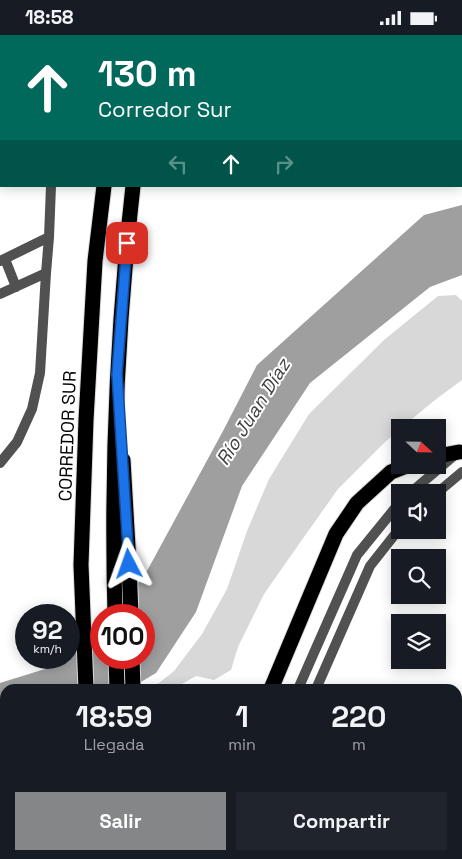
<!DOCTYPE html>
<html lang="es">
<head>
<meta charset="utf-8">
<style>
	:root { --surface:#171b24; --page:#20242c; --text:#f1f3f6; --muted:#9ea1a6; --accent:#858687 }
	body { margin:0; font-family:"Space Grotesk",sans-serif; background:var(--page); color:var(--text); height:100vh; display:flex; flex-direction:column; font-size:19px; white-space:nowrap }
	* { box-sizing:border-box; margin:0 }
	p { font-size:16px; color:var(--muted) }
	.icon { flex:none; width:28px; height:28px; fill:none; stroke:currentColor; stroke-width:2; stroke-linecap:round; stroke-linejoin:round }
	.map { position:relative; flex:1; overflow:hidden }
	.details { position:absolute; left:0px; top:649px; width:462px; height:176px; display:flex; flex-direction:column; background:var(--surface); border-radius:15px 15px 0 0; box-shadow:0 2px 12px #0003 }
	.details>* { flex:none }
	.banner { position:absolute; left:0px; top:0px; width:462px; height:152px; box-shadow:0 2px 12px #0003; background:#00695c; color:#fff; overflow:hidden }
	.needle { width:32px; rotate:112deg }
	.buttons { position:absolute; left:391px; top:384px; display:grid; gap:10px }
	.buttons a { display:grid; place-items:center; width:55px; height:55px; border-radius:0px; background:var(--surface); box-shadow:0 2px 12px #0003; font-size:25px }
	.speed { position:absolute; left:15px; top:569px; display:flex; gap:10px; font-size:25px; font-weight:700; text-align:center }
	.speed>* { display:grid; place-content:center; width:65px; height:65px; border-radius:50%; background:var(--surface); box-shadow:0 2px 12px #0003; line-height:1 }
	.speed small { font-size:12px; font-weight:400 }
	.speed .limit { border:8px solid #d22; background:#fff; color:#111 }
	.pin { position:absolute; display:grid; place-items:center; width:42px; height:42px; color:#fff; margin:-21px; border-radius:10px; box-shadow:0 2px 8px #0006 }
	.me { position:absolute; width:55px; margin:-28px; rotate:356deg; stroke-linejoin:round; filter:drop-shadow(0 0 4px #0008) }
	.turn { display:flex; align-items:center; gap:18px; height:105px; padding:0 15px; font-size:22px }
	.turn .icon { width:65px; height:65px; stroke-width:2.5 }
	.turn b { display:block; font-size:35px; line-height:42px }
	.lanes { display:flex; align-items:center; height:48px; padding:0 15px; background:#0003; justify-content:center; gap:25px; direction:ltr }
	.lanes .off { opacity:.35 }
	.eta { display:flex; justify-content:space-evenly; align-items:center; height:85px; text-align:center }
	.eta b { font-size:30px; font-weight:800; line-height:35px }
	.action { display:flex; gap:10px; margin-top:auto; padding:10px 15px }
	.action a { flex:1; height:58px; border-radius:0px; background:var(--accent); color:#fff; font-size:20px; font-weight:800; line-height:58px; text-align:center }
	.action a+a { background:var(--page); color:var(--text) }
	.status { display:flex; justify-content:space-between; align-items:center; height:35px; padding:0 25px; background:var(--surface); direction:ltr }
	.status svg { height:14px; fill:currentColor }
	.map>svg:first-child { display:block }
	.green { fill:#d8d8d8 }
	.water { fill:#9f9f9f }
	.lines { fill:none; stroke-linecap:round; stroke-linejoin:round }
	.motorway-casing { stroke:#dbdbdb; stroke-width:17 }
	.minor { stroke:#515151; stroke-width:10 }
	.motorway { stroke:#000; stroke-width:15 }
	.route-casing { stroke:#114b97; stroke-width:12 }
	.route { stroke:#1a73e8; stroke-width:9 }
	.labels { text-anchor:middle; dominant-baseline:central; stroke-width:4; stroke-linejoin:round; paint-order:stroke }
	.street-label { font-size:18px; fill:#000; stroke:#fff }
	.water-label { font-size:19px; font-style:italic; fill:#404040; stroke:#fff }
</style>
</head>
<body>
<div class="status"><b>18:58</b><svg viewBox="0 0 49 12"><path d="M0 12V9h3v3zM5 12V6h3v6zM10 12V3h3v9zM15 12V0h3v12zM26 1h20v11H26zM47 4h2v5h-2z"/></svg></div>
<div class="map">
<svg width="462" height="824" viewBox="0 0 462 824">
	<rect width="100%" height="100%" fill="#fff"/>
	<!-- green -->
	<path class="green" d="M 456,260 L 462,266 L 462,345 L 435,365 L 402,392 L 400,392 L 400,394 L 383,409 L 338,454 L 304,502 L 264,559 L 238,612 L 231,635 L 214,645 L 196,641 L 173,654 L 144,654 L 159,648 L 174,636 L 202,599 L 227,554 L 247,496 L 269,444 L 309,379 L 384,305 L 438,261 Z
		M 458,700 L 462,700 L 462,824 L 272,824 L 273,820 L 458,820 Z
		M 5,703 L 5,820 L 81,820 L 81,824 L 0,824 L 0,705 Z"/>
	<!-- water -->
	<path class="water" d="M 462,170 L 462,240 L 430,252 L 310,348 L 242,451 L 196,577 L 156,638 L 129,654 L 5,654 L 5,703 L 0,705 L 0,648 L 45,634 L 60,623 L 69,622 L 69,615 L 101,589 L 101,622 L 144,622 L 144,580 L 112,580 L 121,572 L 147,536 L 223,396 L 257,330 L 424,180 Z"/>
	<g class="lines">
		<!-- motorway casing -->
		<g class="motorway-casing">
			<path id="motorway" d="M 124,1 L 124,0
				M 152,1 L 152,0
				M 438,421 L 459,417
				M 123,425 L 129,529 L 131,580
				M 115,580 C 111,436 117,294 133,151
				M 116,622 L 117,654
				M 132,622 L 133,654
				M 86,654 L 81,530 L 86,385 L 95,226 L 104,151
				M 271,654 L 336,499 L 357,468 L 391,437 L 409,430
				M 96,820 L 96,824
				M 125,820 L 125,824
				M 262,824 L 262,820"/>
		</g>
		<!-- minor -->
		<path class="minor" d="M 72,1 L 72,0
			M 0,104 L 1,104
			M 5,224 L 16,252
			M 0,226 L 49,202
			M 0,259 L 46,238
			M 0,428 L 17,407 L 32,374 L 40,338 L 46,238 L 49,202 L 51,151
			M 410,458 L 456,419
			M 437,458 L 462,437
			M 298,654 L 357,520 L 400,467
			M 316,654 L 370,531 L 400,493
			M 233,824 L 234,820
			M 253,824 L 254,820"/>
		<!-- motorway -->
		<use href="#motorway" class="motorway"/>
	</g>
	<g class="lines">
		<!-- route casing -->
		<g class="route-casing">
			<path id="route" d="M 127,208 L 117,339 L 129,529"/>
		</g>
		<!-- route -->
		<use href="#route" class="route"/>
	</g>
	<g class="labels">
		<!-- street labels -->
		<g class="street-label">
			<text transform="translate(67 401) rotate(-88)">CORREDOR SUR</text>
		</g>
		<!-- water labels -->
		<g class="water-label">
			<text transform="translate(253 377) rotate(-58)">Río Juan Díaz</text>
		</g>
	</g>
</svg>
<div class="buttons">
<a><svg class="needle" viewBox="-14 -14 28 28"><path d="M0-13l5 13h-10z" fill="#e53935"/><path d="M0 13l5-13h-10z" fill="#9ea1a6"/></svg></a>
<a><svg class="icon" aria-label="sound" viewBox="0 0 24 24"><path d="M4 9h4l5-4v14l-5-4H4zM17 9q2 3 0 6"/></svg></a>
<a><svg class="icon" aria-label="search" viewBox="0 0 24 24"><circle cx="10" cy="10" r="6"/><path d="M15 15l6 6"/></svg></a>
<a><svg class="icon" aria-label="layers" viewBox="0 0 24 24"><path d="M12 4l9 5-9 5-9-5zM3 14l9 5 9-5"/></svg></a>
</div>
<div class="speed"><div>92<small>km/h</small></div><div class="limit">100</div></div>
<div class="pin" style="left:127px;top:208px;background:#d93025"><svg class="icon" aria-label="arrive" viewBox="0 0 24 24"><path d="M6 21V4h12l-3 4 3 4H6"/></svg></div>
<svg class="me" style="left:129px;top:529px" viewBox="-20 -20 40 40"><path d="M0-17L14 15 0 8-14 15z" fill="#1a73e8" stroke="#fff" stroke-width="4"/></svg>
<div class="banner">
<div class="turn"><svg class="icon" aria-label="ahead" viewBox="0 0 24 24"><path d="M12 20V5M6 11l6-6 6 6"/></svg><div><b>130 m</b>Corredor Sur</div></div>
<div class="lanes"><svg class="icon off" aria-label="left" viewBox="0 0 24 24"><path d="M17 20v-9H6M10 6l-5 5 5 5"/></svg><svg class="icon" aria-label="ahead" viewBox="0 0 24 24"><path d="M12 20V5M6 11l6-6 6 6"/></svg><svg class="icon off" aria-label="right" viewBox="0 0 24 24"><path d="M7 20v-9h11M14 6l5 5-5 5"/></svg></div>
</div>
<section class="details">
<div class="eta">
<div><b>18:59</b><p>Llegada</p></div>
<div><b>1</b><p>min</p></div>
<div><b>220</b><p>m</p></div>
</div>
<div class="action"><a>Salir</a><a>Compartir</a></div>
</section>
</div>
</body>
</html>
